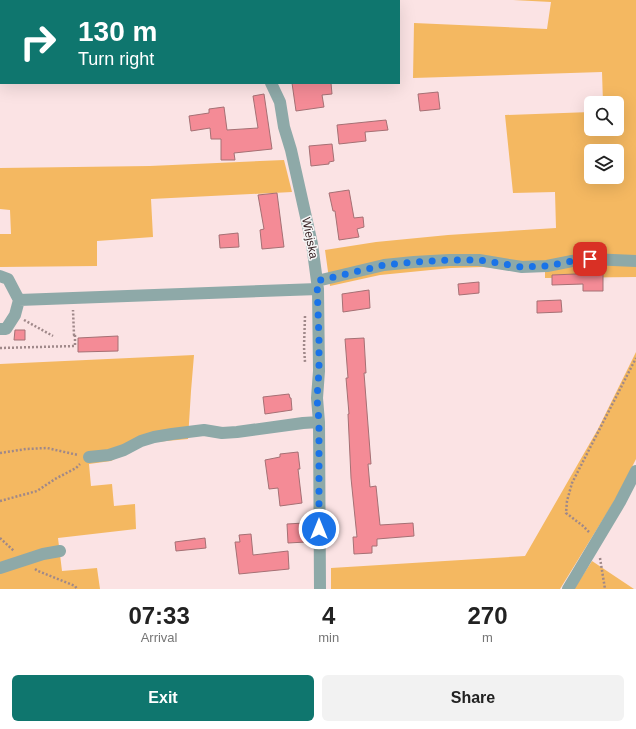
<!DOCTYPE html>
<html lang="en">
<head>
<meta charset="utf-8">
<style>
	:root { --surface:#fff; --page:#f2f2f2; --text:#222; --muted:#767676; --accent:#0f766e }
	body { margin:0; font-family:Helvetica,sans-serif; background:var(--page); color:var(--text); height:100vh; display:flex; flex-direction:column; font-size:15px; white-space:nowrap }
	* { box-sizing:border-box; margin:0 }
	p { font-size:13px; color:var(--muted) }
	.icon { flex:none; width:22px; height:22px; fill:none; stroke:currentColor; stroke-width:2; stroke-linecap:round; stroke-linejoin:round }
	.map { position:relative; height:589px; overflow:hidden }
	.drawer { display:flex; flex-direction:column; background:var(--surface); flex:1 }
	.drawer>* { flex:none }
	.guide { position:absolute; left:0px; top:0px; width:400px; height:84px; box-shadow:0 4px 16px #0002; background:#0f766e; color:#fff; overflow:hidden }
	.controls { position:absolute; left:584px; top:96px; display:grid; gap:8px }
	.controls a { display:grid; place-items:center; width:40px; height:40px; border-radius:6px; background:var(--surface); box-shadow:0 4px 16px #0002; font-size:20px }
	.pin { position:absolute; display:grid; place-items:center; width:34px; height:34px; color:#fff; margin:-17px; border-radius:8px; box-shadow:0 2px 6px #0006 }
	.me { position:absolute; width:44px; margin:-22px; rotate:0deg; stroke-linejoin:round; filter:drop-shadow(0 0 3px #0008) }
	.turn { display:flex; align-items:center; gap:14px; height:84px; padding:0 12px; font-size:18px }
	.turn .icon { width:52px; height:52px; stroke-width:2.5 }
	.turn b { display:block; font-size:28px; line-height:34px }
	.eta { display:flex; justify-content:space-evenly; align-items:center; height:68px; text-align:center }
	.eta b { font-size:24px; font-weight:700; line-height:28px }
	.action { display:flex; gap:8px; margin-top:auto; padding:8px 12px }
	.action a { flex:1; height:46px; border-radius:6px; background:var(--accent); color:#fff; font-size:16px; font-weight:700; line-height:46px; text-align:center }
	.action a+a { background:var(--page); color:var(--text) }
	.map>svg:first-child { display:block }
	.green { fill:#f4b861; fill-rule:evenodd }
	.building { fill:#f48b96; stroke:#a57074 }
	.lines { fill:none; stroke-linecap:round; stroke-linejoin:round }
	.path { stroke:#9f8889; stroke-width:2.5; stroke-dasharray:2 2; stroke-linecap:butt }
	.minor { stroke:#8ea9a8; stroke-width:12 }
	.route { stroke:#1a73e8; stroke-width:7; stroke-dasharray:0 12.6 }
	.labels { text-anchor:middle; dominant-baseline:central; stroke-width:3; stroke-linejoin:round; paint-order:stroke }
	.street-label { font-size:12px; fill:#382224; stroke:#f7f7f7 }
</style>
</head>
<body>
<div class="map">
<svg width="636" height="589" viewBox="0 0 636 589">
	<rect width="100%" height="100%" fill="#fbe3e4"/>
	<!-- green -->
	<path class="green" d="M 513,0 L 636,0 L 636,277 L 545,278 L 545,271 L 521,271 L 483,267 L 451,268 L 380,275 L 330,286 L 325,250 L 376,242 L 448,235 L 556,228 L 555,192 L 513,193 L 505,115 L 591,112 L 591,129 L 617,129 L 617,103 L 603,103 L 602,72 L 413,78 L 414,23 L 547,29 L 551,2 ZM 591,151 L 617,151 L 617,177 L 591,177 Z
		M 284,160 L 292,192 L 151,199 L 153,237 L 97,241 L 97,266 L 0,267 L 0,234 L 11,234 L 10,210 L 0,209 L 0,168 L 150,166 Z
		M 636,352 L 636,459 L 618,495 L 560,589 L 331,589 L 331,568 L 525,556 L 598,429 Z
		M 194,355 L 191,391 L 188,439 L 145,443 L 111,461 L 89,464 L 91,486 L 112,484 L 114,506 L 135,504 L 136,529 L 58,538 L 62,571 L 97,568 L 100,589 L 0,589 L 0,364 Z
		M 592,561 L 634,589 L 574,589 Z"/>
	<!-- building -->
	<path class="building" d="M 292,83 L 331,83 L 332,94 L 322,95 L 324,107 L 296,111 Z
		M 438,92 L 440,109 L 420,111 L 418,94 Z
		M 264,94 L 272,149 L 234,153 L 235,160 L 221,160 L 221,139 L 211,139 L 210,128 L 191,131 L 189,116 L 209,113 L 209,109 L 224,107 L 227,130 L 258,128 L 253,96 Z
		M 386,120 L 388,130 L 365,132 L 366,141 L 339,144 L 337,125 Z
		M 332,144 L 334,161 L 329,162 L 329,164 L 311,166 L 309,146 Z
		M 349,190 L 354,218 L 363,217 L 364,227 L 357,229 L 359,237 L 339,240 L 335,211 L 333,211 L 329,193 Z
		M 277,193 L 284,247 L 262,249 L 260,230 L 264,229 L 258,195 Z
		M 238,233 L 239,247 L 220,248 L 219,235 Z
		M 576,274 L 603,274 L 603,291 L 583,291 L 583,284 L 552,285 L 552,275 Z
		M 479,282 L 479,293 L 459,295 L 458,284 Z
		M 369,290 L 370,308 L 343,312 L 342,294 Z
		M 561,300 L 562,312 L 537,313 L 537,301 Z
		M 15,330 L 25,330 L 25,340 L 14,340 Z
		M 118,336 L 118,351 L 78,352 L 78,338 Z
		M 364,338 L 366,373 L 364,373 L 371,464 L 368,464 L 370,487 L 376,486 L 380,525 L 413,523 L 414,536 L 377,539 L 377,546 L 372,546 L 372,553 L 354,554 L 353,537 L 357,537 L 351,478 L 348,414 L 349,414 L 346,378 L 348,378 L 345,339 Z
		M 289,394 L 290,398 L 291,398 L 292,410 L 265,414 L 263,397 Z
		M 298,452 L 300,469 L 298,469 L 302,503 L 280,506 L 278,488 L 269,489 L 265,460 L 280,457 L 280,454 Z
		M 304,523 L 306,542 L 288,543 L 287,524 Z
		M 251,534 L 253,555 L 288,551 L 289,569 L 239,574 L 235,542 L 240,542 L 239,535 Z
		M 205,538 L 206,548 L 176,551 L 175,542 Z"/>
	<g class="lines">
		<!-- path -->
		<path class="path" d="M 305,316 L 304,347 L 305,362
			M 24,320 L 53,336
			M 0,348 L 75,346 L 75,334 L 74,335 L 73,310
			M 0,453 L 26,449 L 47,448 L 78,455
			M 0,501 L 37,491 L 55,479 L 76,468 L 80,464
			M 589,532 L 583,526 L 566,513 L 567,501 L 572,483 L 636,358
			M 0,538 L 14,551
			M 600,558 L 605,589
			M 35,569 L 38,571 L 75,586 L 77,589"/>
		<!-- minor -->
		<path class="minor" d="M 221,0 L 222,1
			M 271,83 L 280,102 L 284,127 L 291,150 L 312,244 L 318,289 L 319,371 L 317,398 L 319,422 L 320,589
			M 0,276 L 8,279 L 19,300 L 15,315 L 6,329 L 0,329
			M 317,281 L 384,265 L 414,262 L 449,260 L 479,260 L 522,267 L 547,266 L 572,261 L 590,259 L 636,261
			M 19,300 L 318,289
			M 89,457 L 109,455 L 124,450 L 141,441 L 154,437 L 172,434 L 204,430 L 222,433 L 237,432 L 303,423 L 319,422
			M 0,568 L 43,554 L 60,551
			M 568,589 L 620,502 L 636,471"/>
	</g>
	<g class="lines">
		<!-- route -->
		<path class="route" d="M 319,529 L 319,422 L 317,398 L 319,371 L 319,340 L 317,281 L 384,265 L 414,262 L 449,260 L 479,260 L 522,267 L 547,266 L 572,261 L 590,259"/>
	</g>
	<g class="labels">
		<!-- street labels -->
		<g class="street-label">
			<text transform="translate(310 238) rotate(79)">Wiejska</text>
		</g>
	</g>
</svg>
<div class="controls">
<a><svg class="icon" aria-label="search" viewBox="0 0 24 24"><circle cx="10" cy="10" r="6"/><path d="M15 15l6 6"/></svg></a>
<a><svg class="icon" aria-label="layers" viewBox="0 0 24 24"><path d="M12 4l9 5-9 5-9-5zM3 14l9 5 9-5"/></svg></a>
</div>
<div class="pin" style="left:590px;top:259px;background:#d93025"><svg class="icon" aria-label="arrive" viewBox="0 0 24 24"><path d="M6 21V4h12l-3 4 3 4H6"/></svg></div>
<svg class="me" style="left:319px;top:529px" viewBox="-20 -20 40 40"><circle r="17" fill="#1a73e8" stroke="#fff" stroke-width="3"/><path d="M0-11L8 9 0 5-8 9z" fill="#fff"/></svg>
<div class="guide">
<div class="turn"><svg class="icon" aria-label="right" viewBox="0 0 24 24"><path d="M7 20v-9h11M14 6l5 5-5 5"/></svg><div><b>130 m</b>Turn right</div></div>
</div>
</div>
<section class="drawer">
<div class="eta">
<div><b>07:33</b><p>Arrival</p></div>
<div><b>4</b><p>min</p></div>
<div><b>270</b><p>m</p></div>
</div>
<div class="action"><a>Exit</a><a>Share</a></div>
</section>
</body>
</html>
